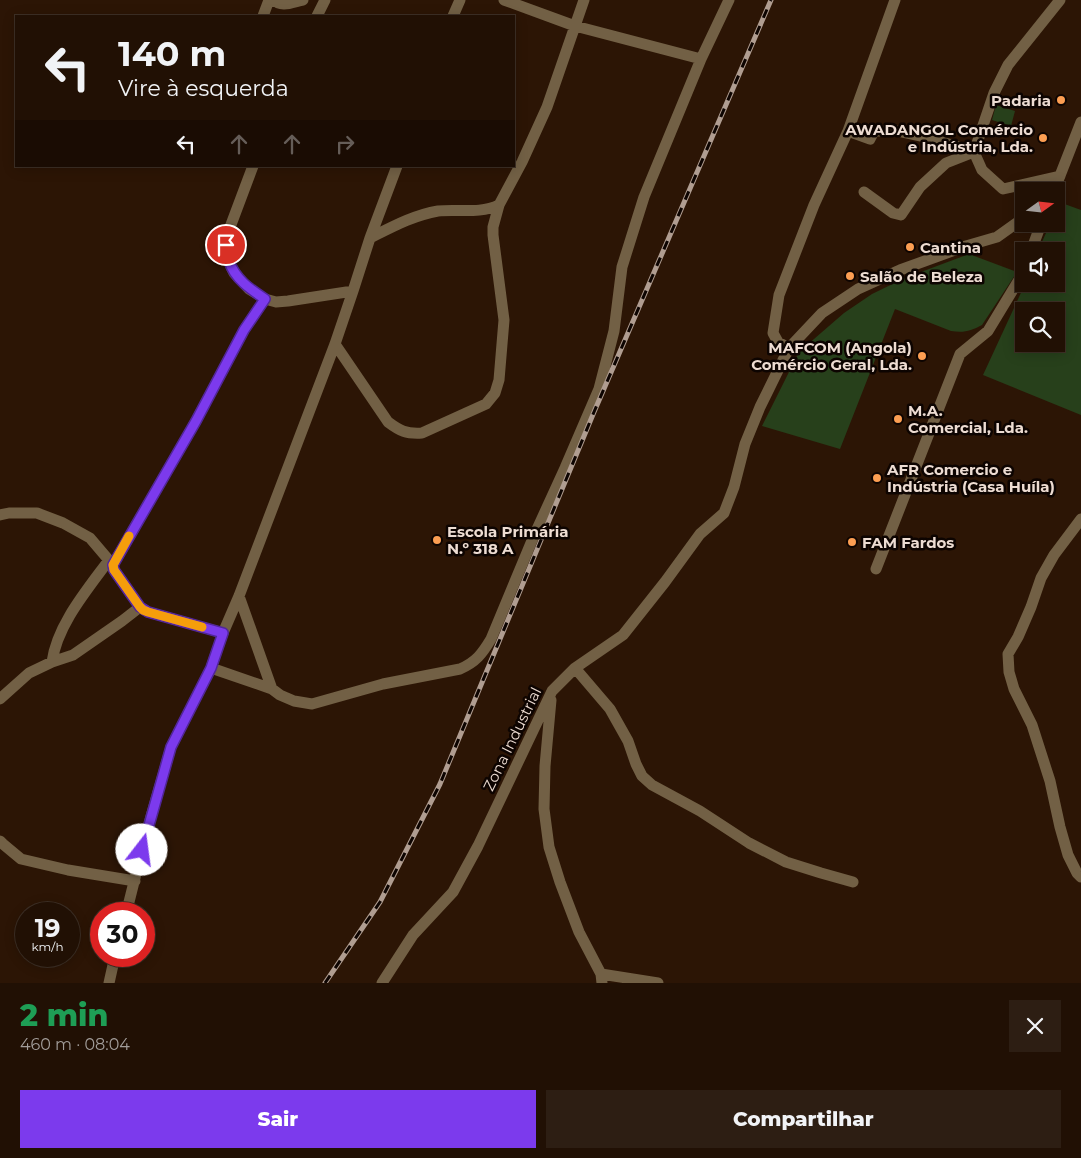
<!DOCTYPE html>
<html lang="pt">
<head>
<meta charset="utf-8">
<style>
	:root { --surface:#211004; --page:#2d1e13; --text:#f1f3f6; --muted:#a29d9a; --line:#3e3026; --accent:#7c3aed }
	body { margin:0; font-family:Montserrat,sans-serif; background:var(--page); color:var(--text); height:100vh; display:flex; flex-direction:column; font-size:19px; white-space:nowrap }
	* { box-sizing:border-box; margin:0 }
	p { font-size:16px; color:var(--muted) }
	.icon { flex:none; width:28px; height:28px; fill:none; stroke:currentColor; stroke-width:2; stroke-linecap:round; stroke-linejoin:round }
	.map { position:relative; height:983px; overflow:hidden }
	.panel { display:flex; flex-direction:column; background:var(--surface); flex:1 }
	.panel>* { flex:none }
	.guide { position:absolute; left:15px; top:15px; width:500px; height:152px; border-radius:0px; box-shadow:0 2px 12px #0003,0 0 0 1px var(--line); background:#211004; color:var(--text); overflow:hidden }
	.needle { width:32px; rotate:75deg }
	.fabs { position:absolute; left:1015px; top:182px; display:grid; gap:10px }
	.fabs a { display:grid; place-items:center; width:50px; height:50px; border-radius:0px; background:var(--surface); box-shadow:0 2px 12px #0003,0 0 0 1px var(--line); font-size:25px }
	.speed { position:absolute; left:15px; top:902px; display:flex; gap:10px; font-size:25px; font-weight:700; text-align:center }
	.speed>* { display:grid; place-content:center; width:65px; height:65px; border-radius:50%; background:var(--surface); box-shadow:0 2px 12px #0003,0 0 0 1px var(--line); line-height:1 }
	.speed small { font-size:12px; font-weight:400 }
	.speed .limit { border:8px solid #d22; background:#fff; color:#111 }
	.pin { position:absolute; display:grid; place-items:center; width:42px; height:42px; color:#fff; margin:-21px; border:2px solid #fff; border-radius:50%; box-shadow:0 1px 5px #0007 }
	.me { position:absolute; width:55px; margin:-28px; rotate:15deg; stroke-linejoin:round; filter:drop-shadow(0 0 4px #0008) }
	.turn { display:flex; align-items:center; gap:18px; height:105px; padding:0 20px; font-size:22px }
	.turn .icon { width:65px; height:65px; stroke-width:2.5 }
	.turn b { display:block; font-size:35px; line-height:42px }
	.lanes { display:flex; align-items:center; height:48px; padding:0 20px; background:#0003; justify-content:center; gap:25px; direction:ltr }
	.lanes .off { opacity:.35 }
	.round { display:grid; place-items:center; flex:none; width:52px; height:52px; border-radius:0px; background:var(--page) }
	.overview { display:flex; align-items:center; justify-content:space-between; height:85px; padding:0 20px }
	h1 { font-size:30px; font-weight:800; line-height:38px; color:#1e9e55 }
	.action { display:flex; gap:10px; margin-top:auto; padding:10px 20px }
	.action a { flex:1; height:58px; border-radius:0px; background:var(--accent); color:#fff; font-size:20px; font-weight:800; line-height:58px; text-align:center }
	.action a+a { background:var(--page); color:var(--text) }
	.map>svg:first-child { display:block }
	.green { fill:#27401b; fill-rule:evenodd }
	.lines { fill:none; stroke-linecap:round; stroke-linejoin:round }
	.minor { stroke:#726045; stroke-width:11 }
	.rail-casing { stroke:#b09d91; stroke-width:5 }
	.rail { stroke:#0d0401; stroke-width:3; stroke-dasharray:9; stroke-linecap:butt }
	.route-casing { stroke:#51269a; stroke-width:12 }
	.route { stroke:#7c3aed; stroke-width:9 }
	.slow { stroke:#f59e0b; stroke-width:9 }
	.poi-dot { fill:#fc9e52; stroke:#0d0401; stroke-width:2 }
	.labels { text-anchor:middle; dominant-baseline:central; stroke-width:5; stroke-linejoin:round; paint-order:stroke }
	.poi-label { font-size:15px; font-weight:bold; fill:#eddcd2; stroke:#0d0401; text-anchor:start }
	.street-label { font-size:15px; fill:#eddcd2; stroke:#0d0401 }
</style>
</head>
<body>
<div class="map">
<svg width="1081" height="983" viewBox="0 0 1081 983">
	<rect width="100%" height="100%" fill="#2c1505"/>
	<!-- green -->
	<path class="green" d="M 996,105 L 1015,111 L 1011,126 L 992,120 Z
		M 1059,202 L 1081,210 L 1081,415 L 983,375 L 1025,284 L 1056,284 L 1056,251 L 1038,251 L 1050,224 L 1056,224 L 1056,209 ZM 1056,311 L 1056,344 L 1024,344 L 1024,311 Z
		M 969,254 L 1017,272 L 982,325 C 971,331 964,333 951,331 L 895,309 L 840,449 L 762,426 L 799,352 L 844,313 L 872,294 L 905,278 Z"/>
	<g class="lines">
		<!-- minor -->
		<path class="minor" d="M 274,0 C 281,8 293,2 303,0
			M 504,0 L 575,26 L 701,59
			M 263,16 L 269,0
			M 317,16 L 325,0
			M 453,16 L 460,0
			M 848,131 L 870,139 L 874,131 L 897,131 L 929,138 L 974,152 L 946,163 L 920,187 L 901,215 L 893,213 L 864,192
			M 253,166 L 229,230 L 226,245 L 228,260 L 234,273 L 249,289 L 265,299 L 276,302 L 288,301 L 353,291
			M 1060,176 L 1003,189 L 982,170 L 974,152 L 994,93 L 1008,65 L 1060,0
			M 1054,191 L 1081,122
			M 370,238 C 392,227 414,215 438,211 C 458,209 480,214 499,205
			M 1031,251 L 1041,224
			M 335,344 L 388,422 C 400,431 406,434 422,433 L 486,404 L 495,393 L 499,380 L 504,320 L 493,235 L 493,227 L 499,205 L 522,162 L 547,107 L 584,0
			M 789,348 L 778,342 L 773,333 L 779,295 L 814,205 L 848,131 L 895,0
			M 0,515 L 9,513 L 37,513 L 63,523 L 90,538 L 113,565
			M 1081,519 L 1054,555 L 1041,578 L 1031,607 L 1018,637 L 1008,654 L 1009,672 L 1014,689 L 1032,725 L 1050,781 L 1060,827 L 1068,855 L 1077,873 L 1081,877
			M 876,569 L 960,354 L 988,331 L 1020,278 L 1024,269
			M 239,596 L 272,689
			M 223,633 L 148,612 L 140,607 L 114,570 L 113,565 L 196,421 L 244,330 L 265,299
			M 52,662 C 57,625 87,590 109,560
			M 211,668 L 272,689 L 280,695 L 294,701 L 312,704 L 383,684 L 460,669 C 476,662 482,654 491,639 L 533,538 L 565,468 L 599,389 L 614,331 L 622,267 L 644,197 L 701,59 L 729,0
			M 575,668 L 610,709 L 628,741 L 636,764 L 642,776 L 652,785 L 700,811 L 749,843 L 786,862 L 821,873 L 853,882
			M 0,699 L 29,673 L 52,662 L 73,655 L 122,621 L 140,607
			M 551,700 L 545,766 L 544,809 L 549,847 L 560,882 L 579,932 L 601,974 L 602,983
			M 0,841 L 3,844 L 21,859 L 68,870 L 135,881
			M 126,914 L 146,834 L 171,747 L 211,668 L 223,633 L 239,596 L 335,344 L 353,291 L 370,238 L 397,166
			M 601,974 L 658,983
			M 109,983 L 115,956
			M 382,983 L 413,935 L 453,892 L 478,846 L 552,691 L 575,668 L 623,635 L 665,582 L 700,534 L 724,513 L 734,487 L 745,444 L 760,407 L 789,348 L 822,313 L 858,289 L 900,270 L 966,246 L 997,237 L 1018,222 L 1024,216"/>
		<!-- rail casing -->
		<g class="rail-casing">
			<path id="rail" d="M 325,983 L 380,902 L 440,784 L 594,412 L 771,0"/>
		</g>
		<!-- rail -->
		<use href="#rail" class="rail"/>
	</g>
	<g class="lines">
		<!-- route casing -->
		<g class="route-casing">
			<path id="route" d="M 142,850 L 171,747 L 211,668 L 223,633 L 148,612 L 140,607 L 114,570 L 113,565 L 196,421 L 244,330 L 265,299 C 250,289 235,279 229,261 C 227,256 227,251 226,245"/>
		</g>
		<!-- route -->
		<use href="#route" class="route"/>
		<!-- slow -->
		<path class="slow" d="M 129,536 L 113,565 L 114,570 L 140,607 L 143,610 L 148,612 L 202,627"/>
	</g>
	<!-- markers -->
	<g class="poi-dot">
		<circle cx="1061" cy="100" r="5"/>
		<circle cx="1043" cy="138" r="5"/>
		<circle cx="910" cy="247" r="5"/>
		<circle cx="850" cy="276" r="5"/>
		<circle cx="922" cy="356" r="5"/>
		<circle cx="898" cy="419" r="5"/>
		<circle cx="877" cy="478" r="5"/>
		<circle cx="437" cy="540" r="5"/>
		<circle cx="852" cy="542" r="5"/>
	</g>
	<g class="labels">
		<!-- poi labels -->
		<g class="poi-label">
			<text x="1051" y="100" text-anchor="end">Padaria</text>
			<text x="1033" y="129" text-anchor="end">AWADANGOL Comércio<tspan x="1033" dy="17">e Indústria, Lda.</tspan></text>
			<text x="920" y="247">Cantina</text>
			<text x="860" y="276">Salão de Beleza</text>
			<text x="912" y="347" text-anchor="end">MAFCOM (Angola)<tspan x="912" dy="17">Comércio Geral, Lda.</tspan></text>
			<text x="908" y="410">M.A.<tspan x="908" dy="17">Comercial, Lda.</tspan></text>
			<text x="887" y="469">AFR Comercio e<tspan x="887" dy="17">Indústria (Casa Huíla)</tspan></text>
			<text x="447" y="531">Escola Primária<tspan x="447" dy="17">N.º 318 A</tspan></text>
			<text x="862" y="542">FAM Fardos</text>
		</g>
		<!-- street labels -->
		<g class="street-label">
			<text transform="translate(512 739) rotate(-64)">Zona Industrial</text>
		</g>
	</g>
</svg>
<div class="fabs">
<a><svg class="needle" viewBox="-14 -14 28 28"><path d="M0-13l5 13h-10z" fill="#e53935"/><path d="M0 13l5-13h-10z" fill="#a29d9a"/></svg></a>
<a><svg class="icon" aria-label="sound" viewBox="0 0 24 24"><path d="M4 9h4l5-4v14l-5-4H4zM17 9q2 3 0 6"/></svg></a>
<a><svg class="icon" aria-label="search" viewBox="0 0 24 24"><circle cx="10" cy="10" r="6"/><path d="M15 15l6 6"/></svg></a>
</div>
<div class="speed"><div>19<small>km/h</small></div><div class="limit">30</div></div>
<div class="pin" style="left:226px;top:245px;background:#d93025"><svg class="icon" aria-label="arrive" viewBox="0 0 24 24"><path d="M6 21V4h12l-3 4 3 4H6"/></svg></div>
<svg class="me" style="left:142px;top:850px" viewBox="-20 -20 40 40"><circle r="19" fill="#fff"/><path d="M0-13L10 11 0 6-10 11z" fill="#7c3aed"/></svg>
<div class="guide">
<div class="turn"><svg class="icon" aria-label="left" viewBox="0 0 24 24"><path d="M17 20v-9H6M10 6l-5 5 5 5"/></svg><div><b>140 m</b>Vire à esquerda</div></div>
<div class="lanes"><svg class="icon" aria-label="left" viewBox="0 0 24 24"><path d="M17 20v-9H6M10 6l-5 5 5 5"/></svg><svg class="icon off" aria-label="ahead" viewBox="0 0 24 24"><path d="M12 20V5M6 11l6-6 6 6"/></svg><svg class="icon off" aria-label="ahead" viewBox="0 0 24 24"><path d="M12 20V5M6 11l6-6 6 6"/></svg><svg class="icon off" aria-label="right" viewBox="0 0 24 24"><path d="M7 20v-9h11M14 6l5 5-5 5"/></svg></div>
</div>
</div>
<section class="panel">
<div class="overview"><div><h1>2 min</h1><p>460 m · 08:04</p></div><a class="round"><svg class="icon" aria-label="close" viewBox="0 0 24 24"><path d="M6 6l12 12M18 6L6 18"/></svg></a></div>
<div class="action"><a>Sair</a><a>Compartilhar</a></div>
</section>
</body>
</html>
